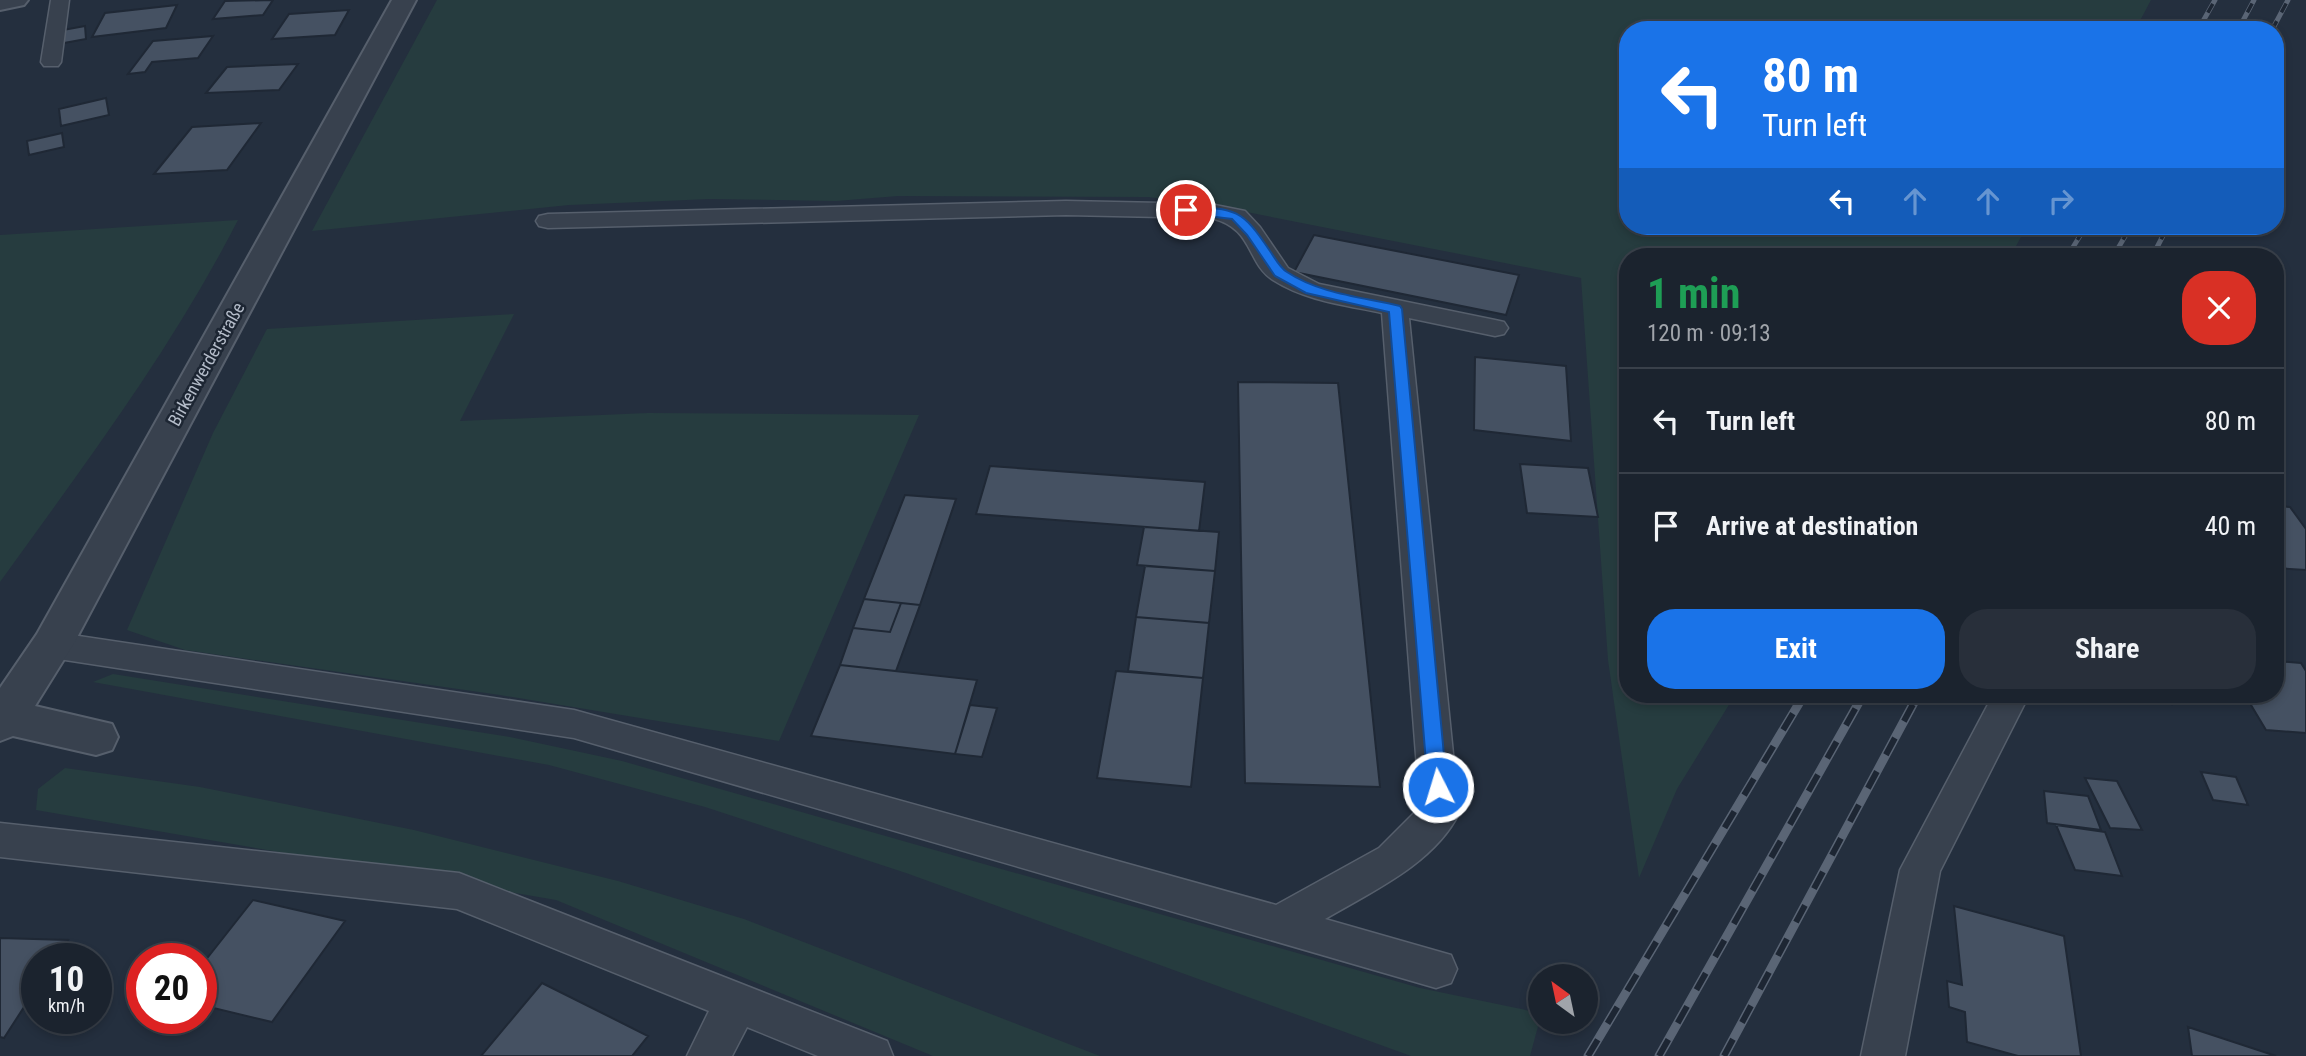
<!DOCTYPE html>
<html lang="en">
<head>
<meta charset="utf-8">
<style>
	:root { --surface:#1b232e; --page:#282f3a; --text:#f1f3f6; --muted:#a0a4aa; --line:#39404a; --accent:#1a73e8 }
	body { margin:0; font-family:"Roboto Condensed",sans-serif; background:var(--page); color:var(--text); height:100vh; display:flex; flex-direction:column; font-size:26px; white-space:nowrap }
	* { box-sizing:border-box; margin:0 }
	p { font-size:23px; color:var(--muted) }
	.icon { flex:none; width:38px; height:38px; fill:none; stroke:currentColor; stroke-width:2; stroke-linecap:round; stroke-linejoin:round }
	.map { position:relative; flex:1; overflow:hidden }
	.side { position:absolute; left:1619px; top:248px; width:665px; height:455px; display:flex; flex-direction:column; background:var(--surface); border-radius:28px; box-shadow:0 4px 10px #0003,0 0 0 2px var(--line) }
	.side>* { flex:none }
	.guide { position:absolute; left:1619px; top:21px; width:665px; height:214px; border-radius:28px; box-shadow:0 4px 10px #0003,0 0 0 2px var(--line); background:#1a73e8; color:#fff; overflow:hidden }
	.needle { width:46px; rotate:327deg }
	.tools { position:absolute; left:1528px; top:964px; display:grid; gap:14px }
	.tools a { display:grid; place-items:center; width:70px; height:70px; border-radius:50%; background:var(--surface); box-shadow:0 4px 10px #0003,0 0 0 2px var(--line); font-size:35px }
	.speed { position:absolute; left:21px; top:943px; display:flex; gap:14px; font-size:35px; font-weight:700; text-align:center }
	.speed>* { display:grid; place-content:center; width:91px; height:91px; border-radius:50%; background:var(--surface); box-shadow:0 4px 10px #0003,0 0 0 2px var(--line); line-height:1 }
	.speed small { font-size:18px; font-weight:400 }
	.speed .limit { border:10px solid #d22; background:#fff; color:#111 }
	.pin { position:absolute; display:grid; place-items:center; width:60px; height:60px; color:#fff; margin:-30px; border:4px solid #fff; border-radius:50%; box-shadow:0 2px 7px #0007 }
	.me { position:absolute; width:77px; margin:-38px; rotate:355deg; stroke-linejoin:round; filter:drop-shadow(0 0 5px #0008) }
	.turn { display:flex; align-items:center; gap:24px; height:147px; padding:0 28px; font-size:32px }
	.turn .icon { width:91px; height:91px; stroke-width:2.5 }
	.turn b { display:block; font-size:49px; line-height:60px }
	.lanes { display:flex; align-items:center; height:66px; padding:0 28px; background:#0003; justify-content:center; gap:35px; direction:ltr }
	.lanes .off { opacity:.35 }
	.round { display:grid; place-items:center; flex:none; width:74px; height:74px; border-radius:28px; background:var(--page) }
	.headline { display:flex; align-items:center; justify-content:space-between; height:119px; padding:0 28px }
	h1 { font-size:42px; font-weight:700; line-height:52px; color:#1e9e55 }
	.button { display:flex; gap:14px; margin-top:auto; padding:14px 28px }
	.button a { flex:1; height:80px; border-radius:28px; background:var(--accent); color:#fff; font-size:28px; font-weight:700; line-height:80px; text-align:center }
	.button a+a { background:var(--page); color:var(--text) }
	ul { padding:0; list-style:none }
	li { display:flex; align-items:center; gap:21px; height:105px; padding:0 28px; border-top:2px solid var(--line) }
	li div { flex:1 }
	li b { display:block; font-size:26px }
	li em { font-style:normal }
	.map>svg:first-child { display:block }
	.green { fill:#263c3f }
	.building { fill:#455162; stroke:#1f2835; stroke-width:2 }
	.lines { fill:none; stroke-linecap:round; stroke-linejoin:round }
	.lane-casing { stroke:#565f6c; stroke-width:3 }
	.street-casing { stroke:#565f6c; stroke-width:4 }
	.lane { fill:#38414e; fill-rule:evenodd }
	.street { fill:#38414e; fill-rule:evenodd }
	.rail-far1-casing { stroke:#5a6575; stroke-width:5 }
	.rail-casing { stroke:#5a6575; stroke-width:9 }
	.rail-far1 { stroke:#1d2633; stroke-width:3.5; stroke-dasharray:10; stroke-linecap:butt }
	.rail { stroke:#1d2633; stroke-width:6; stroke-dasharray:19; stroke-linecap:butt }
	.route { fill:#1a73e8; stroke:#114b97; stroke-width:2 }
	.labels { text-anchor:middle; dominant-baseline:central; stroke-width:5; stroke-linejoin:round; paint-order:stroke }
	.street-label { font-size:18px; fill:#b4bcc9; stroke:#1d2633 }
</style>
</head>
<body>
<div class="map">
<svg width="2306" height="1056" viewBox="0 0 2306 1056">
	<rect width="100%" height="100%" fill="#242f3e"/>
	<!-- green -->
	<path class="green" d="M 437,0 L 2151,0 L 2135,30 L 1628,30 L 1628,226 L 2027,226 L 2010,257 L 1628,257 L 1628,695 L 1735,695 L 1677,789 L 1639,878 L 1608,660 L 1581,278 L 1216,206 L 1148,197 L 898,196 L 836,201 L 710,199 L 569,205 L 312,231 Z
		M 238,220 C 172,349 85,464 0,582 L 0,235 Z
		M 514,314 L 460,421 L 648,413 L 919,415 L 779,741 L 500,695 L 185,650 L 127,630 L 213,433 L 267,329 Z
		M 113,674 L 510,737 L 622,761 L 1420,988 L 1540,1013 L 1540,1019 L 1530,1056 L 1411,1056 L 906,873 L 705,807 L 549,765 L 93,682 Z
		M 65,768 L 200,787 L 414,830 L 618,881 L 744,919 L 1100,1056 L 933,1056 L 556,900 L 36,810 L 38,789 Z"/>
	<!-- building -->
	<path class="building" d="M 273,0 L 263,15 L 213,19 L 225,1 Z
		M 177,5 L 166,28 L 92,37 L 105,13 Z
		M 349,10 L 335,35 L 272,39 L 289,14 Z
		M 85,26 L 86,39 L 64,43 L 63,30 Z
		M 213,36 L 198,58 L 152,62 L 145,72 L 128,74 L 153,41 Z
		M 298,64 L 279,90 L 206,93 L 227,67 Z
		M 106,98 L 109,115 L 61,126 L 59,109 Z
		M 261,123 L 227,170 L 154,174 L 192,127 Z
		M 62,133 L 64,147 L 29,155 L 27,141 Z
		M 1314,235 L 1519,275 L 1506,315 L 1294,272 Z
		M 1475,357 L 1566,366 L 1571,441 L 1474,430 Z
		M 1238,382 L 1338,383 L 1380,787 L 1245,783 Z
		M 1520,464 L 1588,468 L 1598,517 L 1527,513 Z
		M 990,466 L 1205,482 L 1199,531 L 976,514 Z
		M 905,495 L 956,499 L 920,605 L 864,599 Z
		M 2275,506 L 2290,507 L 2306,529 L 2306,570 L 2275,568 Z
		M 1144,527 L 1219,532 L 1215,571 L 1137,565 Z
		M 1145,566 L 1215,571 L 1209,623 L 1136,617 Z
		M 864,599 L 901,603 L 890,632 L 853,628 Z
		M 901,603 L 920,605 L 896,671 L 840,665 L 853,628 L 890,632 Z
		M 1136,617 L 1209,623 L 1203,678 L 1128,671 Z
		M 2275,661 L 2301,663 L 2306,671 L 2306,733 L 2266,730 L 2245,695 L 2275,695 Z
		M 840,665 L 977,680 L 955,754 L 811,736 Z
		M 1116,671 L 1203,678 L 1191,787 L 1097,778 Z
		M 2135,695 L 2166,695 L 2171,704 L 2138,701 Z
		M 970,705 L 997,708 L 982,757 L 955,754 Z
		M 2201,772 L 2236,777 L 2248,805 L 2213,800 Z
		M 2085,778 L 2117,781 L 2142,830 L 2110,828 Z
		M 2044,791 L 2088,796 L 2101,830 L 2047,823 Z
		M 2056,825 L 2105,832 L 2122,876 L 2075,870 Z
		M 253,900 L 345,921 L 272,1022 L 201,1005 L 201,966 Z
		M 1954,906 L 2064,936 L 2081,1056 L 2018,1056 L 1967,1042 L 1965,1012 L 1949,1007 L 1947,981 L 1962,985 Z
		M 0,938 L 68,940 L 55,959 L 37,959 L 37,987 L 4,1038 L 0,1037 Z
		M 542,983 L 648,1036 L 632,1056 L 481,1056 Z
		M 2188,1027 L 2276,1056 L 2192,1056 Z"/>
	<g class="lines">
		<!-- lane casing -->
		<g class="lane-casing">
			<path id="lane" d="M 51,0 L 69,0 L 61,62 L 58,66 L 44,66 L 41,62 Z
				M 1066,201 L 1210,204 L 1245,211 L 1260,227 L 1288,268 L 1319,284 L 1495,320 L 1504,322 L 1508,328 L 1504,334 L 1495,336 L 1409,318 L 1459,813 C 1435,863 1371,892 1325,919 L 1451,955 L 1457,969 L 1451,983 L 1436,988 L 574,738 L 52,658 L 40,654 L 35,645 L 40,636 L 52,632 L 574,710 L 1276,905 L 1379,848 L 1420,807 L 1382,313 C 1345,305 1306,301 1273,280 C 1246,263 1254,227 1210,218 L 1066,215 L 548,228 L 539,226 L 536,221 L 539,216 L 548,214 Z
				M 1993,695 L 2029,695 L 1940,871 L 1905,1056 L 1861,1056 L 1900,870 Z
				M 0,823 L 459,873 L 887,1041 L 893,1056 L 818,1056 L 747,1027 L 732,1056 L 687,1056 L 709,1011 L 457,909 L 0,857 Z"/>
		</g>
		<!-- street casing -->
		<g class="street-casing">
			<path id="street" d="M 0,0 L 28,0 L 24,5 L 0,10 Z
				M 392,0 L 416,0 L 73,645 L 35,706 L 112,724 L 118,737 L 112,750 L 96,755 L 13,736 L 0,741 L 0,688 L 37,634 Z"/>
		</g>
		<!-- lane -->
		<use href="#lane" class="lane"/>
		<!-- street -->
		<use href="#street" class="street"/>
		<!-- rail-far1 casing -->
		<g class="rail-far1-casing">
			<path id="rail-far1" d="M 2198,30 L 2215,0
				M 2238,30 L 2254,0
				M 2272,30 L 2288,0
				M 2067,257 L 2086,226
				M 2113,257 L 2131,226
				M 2152,257 L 2168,226"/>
		</g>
		<!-- rail casing -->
		<g class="rail-casing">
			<path id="rail" d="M 1588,1056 L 1804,695
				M 1659,1056 L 1863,695
				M 1724,1056 L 1918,695"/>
		</g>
		<!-- rail-far1 -->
		<use href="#rail-far1" class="rail-far1"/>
		<!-- rail -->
		<use href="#rail" class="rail"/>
	</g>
	<!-- route -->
	<path class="route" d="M 1186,207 C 1236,208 1242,209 1270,251 C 1275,258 1280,268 1287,272 C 1320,294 1362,297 1400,306 L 1402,309 L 1447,787 L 1445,792 L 1438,795 L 1431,792 L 1428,787 L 1389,312 L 1306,293 L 1275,276 L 1247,235 L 1232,219 L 1182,213 L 1180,210 Z"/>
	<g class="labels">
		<!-- street labels -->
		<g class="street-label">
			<text transform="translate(206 364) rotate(-61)">Birkenwerderstraße</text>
		</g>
	</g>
</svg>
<div class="tools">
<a><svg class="needle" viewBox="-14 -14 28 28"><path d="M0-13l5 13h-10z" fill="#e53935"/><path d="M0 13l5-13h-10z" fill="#a0a4aa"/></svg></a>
</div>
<div class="speed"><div>10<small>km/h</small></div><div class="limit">20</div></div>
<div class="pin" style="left:1186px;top:210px;background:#d93025"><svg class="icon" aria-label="arrive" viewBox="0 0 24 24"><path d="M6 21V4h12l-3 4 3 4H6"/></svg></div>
<svg class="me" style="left:1438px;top:787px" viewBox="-20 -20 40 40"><circle r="17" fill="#1a73e8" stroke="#fff" stroke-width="3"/><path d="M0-11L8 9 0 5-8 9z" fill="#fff"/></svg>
<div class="guide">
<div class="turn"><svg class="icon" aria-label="left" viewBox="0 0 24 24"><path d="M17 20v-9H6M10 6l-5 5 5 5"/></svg><div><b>80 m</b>Turn left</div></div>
<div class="lanes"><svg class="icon" aria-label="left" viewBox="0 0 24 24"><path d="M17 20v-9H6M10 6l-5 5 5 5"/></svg><svg class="icon off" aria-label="ahead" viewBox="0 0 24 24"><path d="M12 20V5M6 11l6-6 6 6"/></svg><svg class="icon off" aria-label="ahead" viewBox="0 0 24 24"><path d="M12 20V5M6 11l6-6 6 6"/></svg><svg class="icon off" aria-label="right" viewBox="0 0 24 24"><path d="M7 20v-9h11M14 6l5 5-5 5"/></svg></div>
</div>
<section class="side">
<div class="headline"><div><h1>1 min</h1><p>120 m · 09:13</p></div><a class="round" style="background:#d93025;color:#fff"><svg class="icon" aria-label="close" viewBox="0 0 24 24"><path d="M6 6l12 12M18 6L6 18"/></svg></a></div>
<ul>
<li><svg class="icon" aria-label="left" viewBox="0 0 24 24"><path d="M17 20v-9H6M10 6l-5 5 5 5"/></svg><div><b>Turn left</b></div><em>80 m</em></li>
<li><svg class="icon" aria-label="arrive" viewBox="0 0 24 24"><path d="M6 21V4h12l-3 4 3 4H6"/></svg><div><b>Arrive at destination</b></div><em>40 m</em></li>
</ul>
<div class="button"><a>Exit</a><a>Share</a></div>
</section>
</div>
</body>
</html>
